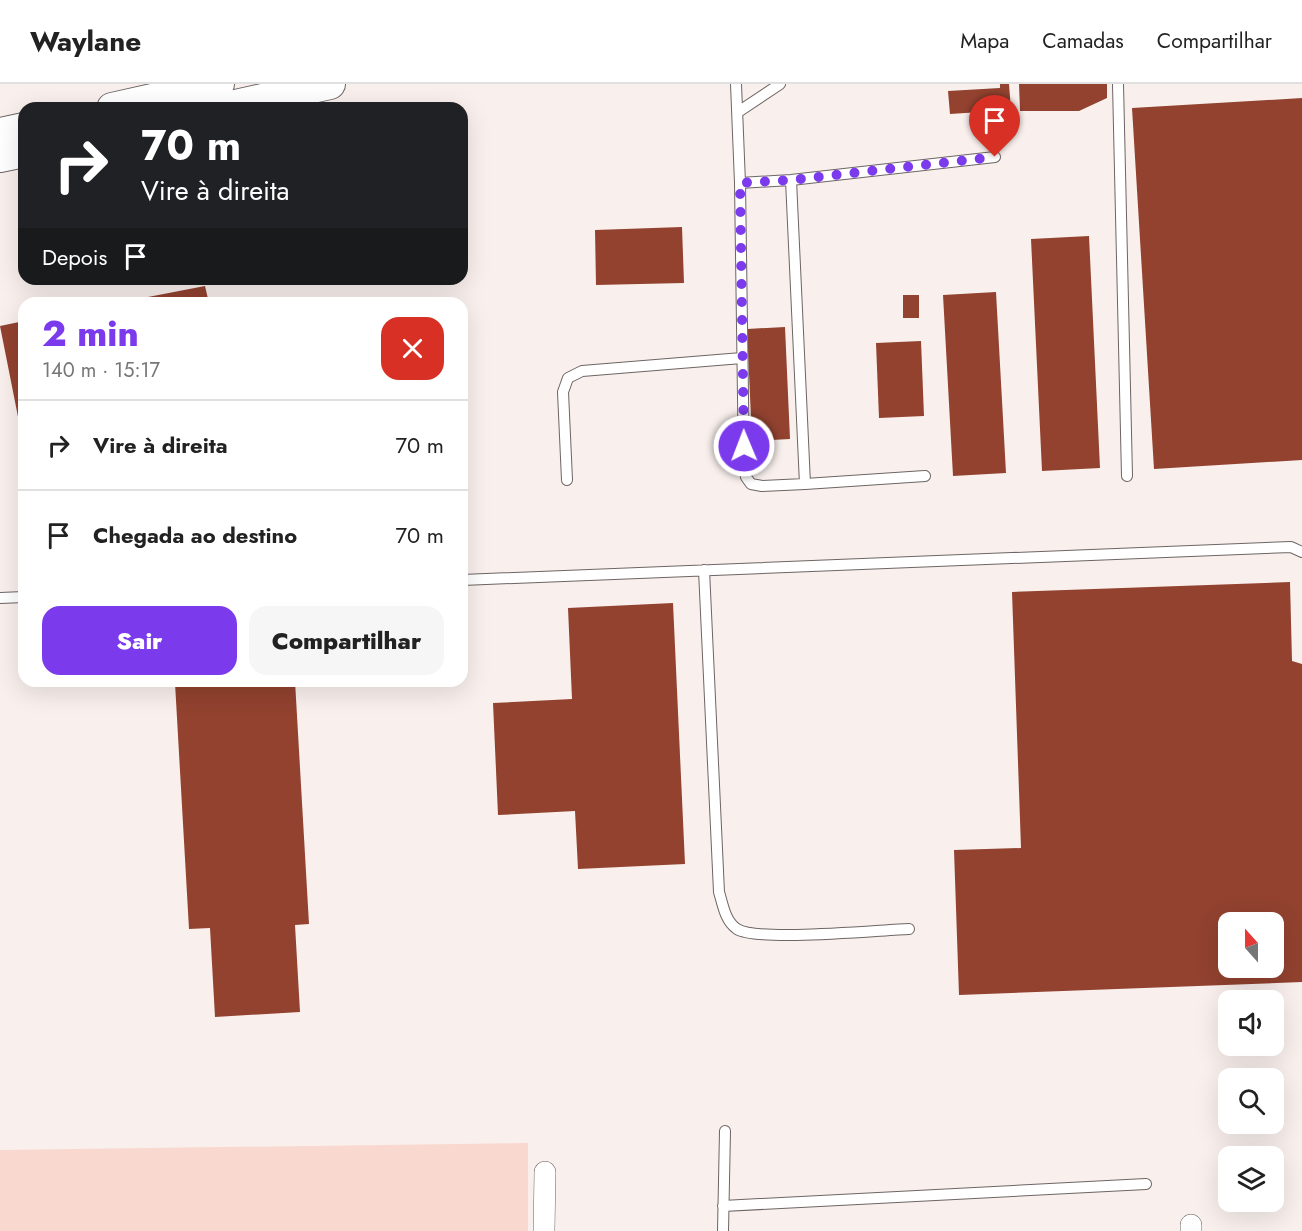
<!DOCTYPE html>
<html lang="pt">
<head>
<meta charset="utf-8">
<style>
	:root { --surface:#fff; --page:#f6f6f6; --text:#222; --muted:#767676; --line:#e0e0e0; --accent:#7c3aed }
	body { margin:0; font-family:Jost,sans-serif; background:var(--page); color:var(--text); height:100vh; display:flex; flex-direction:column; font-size:22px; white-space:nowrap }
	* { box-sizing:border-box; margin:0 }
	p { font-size:20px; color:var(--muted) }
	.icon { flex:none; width:33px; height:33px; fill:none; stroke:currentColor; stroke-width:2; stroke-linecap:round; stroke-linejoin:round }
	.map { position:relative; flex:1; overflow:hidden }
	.side { position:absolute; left:18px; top:213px; width:450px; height:390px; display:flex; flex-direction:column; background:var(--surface); border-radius:18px; box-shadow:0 6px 24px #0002 }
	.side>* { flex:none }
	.guide { position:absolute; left:18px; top:18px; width:450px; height:183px; border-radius:18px; box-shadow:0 6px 24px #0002; background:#202124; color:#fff; overflow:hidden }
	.needle { width:39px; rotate:339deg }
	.buttons { position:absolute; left:1218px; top:828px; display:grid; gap:12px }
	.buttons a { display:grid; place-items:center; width:66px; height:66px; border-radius:12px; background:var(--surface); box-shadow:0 6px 24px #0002; font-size:30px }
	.pin { position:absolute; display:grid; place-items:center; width:51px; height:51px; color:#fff; margin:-62px -26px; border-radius:50% 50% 50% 0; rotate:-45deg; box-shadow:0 0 6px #0007 }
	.pin .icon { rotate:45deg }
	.me { position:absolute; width:66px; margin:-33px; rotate:359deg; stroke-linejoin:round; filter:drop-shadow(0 0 4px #0008) }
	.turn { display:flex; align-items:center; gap:21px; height:126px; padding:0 24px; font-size:27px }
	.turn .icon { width:78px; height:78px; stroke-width:2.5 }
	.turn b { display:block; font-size:42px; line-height:51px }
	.then { display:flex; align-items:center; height:57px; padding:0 24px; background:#0003; gap:12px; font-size:22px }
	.round { display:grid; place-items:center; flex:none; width:63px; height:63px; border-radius:18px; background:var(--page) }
	.summary { display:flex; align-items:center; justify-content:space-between; height:102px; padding:0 24px }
	h1 { font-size:36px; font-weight:800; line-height:45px; color:var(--accent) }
	.action { display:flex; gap:12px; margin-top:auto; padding:12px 24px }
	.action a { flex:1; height:69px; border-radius:18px; background:var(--accent); color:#fff; font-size:24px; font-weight:800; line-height:69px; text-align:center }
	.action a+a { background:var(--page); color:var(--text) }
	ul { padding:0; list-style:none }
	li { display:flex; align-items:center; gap:18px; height:90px; padding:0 24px; border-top:2px solid var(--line) }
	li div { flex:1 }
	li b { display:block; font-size:22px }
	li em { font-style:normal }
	header { display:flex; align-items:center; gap:36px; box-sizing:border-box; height:84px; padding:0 30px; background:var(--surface); border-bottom:2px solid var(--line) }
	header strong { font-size:28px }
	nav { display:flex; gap:33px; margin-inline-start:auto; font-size:21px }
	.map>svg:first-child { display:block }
	.green { fill:#f9d8cf }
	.building { fill:#92422f; fill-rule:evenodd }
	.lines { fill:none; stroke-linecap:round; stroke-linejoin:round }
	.service-casing { stroke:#6d6563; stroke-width:12 }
	.minor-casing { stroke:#6d6563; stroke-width:22 }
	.secondary-casing { stroke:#6d6563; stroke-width:32 }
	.service { stroke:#fff; stroke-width:10 }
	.minor { stroke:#fff; stroke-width:21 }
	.secondary { stroke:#fff; stroke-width:30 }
	.route { stroke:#7c3aed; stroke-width:10; stroke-dasharray:0 18 }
</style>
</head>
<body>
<header>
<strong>Waylane</strong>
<nav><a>Mapa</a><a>Camadas</a><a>Compartilhar</a></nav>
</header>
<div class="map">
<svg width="1302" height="1147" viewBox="0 0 1302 1147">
	<rect width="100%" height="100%" fill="#f9f0ed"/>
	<!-- green -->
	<path class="green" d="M 528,1059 L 528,1147 L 0,1147 L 0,1066 Z"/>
	<!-- building -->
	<path class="building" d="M 1000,0 L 1009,0 L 1011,26 L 950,30 L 948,7 L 1000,4 Z
		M 1019,0 L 1107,0 L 1107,14 L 1079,27 L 1020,27 Z
		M 1302,14 L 1302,376 L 1154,385 L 1132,24 Z
		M 682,143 L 684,199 L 596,201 L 595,146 Z
		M 1089,152 L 1100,384 L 1042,387 L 1031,155 Z
		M 205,202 L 209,219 L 123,219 L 122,218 Z
		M 996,208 L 1006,389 L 953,392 L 943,211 Z
		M 903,211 L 919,211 L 919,234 L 903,234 Z
		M 24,237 L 24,358 L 23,358 L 0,242 Z
		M 785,243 L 790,355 L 752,357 L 747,245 Z
		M 921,257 L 924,332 L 879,334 L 876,259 Z
		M 1290,498 L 1292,577 L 1302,580 L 1302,898 L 959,911 L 954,766 L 1021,764 L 1012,508 ZM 1228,838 L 1274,838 L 1274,884 L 1228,884 Z
		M 673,519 L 685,780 L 578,785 L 575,727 L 498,731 L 493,619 L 572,615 L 568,524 Z
		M 201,597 L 295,597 L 309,840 L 295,841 L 300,928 L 215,933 L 210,844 L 189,845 L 175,599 Z"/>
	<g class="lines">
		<!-- service casing -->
		<g class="service-casing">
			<path id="service" d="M 736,0 L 740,99 L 744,384 L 746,393 L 751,400 L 762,402 L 805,400 L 791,96
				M 1118,0 L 1127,392
				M 738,28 L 780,0
				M 740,99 L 791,96 L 995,73
				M 567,396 L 563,308 L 568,294 L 582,287 L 742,274
				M 805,400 L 925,392
				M 704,486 L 719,808 C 723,821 725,837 737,845 C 757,858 879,846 909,845
				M 462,496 L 1291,463 L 1302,468
				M 0,514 L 24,513
				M 723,1122 L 1146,1100
				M 723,1147 L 725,1047"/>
		</g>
		<!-- minor casing -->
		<g class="minor-casing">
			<path id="minor" d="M 544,1147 L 545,1088
				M 1191,1147 L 1191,1141"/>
		</g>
		<!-- secondary casing -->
		<g class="secondary-casing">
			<path id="secondary" d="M 112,24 L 219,0
				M 222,24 L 330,0
				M 0,49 L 24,44
				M 0,73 L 24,68"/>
		</g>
		<!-- service -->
		<use href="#service" class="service"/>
		<!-- minor -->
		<use href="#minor" class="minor"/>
		<!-- secondary -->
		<use href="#secondary" class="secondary"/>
	</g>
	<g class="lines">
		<!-- route -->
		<path class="route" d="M 744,362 L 740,99 L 791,96 L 995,73"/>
	</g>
</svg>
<div class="buttons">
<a><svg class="needle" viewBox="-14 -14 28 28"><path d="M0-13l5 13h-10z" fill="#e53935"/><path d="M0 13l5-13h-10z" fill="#767676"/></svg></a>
<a><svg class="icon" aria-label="sound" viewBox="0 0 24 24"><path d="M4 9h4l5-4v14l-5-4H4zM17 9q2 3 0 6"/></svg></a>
<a><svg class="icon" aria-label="search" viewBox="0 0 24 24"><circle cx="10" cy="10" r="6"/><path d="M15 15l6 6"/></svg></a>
<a><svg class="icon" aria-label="layers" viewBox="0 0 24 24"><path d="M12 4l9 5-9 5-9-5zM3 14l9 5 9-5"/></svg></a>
</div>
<div class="pin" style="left:995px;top:73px;background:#d93025"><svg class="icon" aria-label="arrive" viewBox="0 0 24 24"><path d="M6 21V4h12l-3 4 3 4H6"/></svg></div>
<svg class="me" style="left:744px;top:362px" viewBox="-20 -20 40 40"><circle r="17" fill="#7c3aed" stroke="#fff" stroke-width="3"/><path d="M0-11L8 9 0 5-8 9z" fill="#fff"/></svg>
<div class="guide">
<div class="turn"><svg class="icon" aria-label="right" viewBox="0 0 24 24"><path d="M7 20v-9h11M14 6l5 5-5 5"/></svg><div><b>70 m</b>Vire à direita</div></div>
<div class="then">Depois<svg class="icon" aria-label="arrive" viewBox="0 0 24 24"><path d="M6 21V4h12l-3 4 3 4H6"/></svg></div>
</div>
<section class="side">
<div class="summary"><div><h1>2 min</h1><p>140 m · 15:17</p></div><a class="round" style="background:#d93025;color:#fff"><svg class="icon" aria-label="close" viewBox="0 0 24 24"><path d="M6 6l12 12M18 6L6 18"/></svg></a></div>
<ul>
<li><svg class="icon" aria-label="right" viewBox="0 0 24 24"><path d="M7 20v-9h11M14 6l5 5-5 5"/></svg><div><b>Vire à direita</b></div><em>70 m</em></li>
<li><svg class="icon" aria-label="arrive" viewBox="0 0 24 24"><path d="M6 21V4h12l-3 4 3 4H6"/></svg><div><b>Chegada ao destino</b></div><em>70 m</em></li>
</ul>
<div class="action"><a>Sair</a><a>Compartilhar</a></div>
</section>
</div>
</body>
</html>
